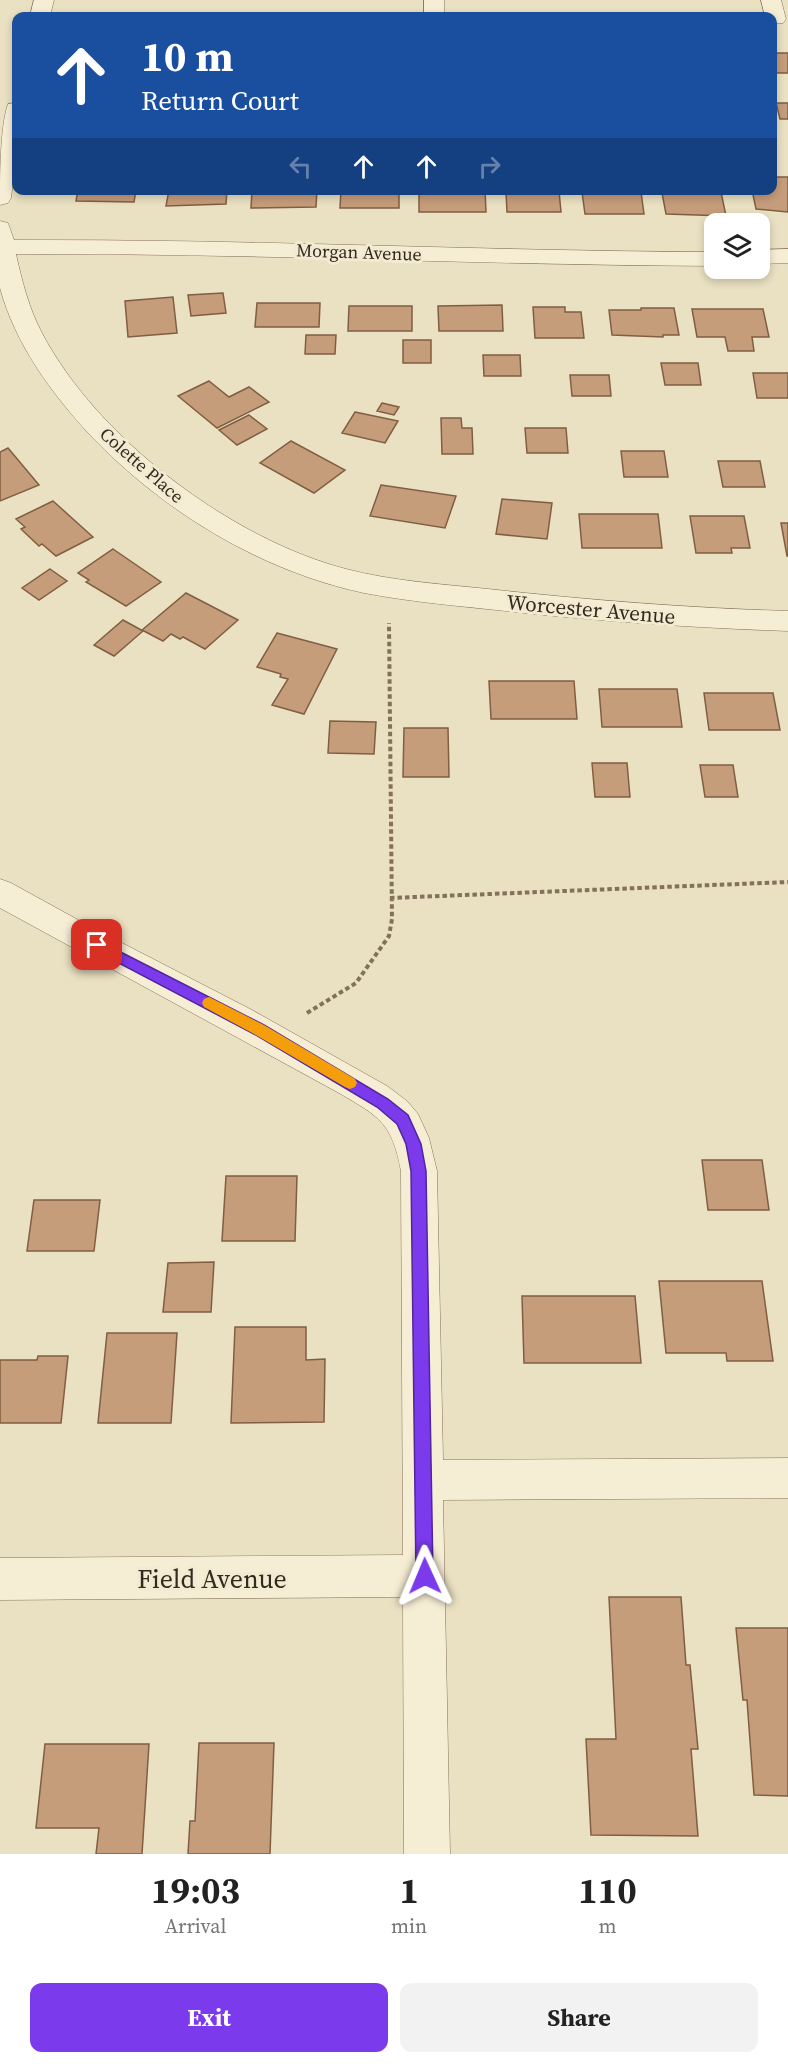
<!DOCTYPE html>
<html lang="en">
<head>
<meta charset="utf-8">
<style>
	:root { --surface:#fff; --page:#f2f2f2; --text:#222; --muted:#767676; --accent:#7c3aed }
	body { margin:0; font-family:"Source Serif 4",serif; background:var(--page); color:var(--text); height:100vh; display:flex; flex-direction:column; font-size:22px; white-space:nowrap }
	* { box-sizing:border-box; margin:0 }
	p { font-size:20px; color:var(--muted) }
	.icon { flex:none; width:33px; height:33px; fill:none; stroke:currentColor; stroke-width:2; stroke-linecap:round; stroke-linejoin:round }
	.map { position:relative; height:1854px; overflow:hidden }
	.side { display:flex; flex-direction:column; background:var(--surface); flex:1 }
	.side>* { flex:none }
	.guide { position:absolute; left:12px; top:12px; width:765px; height:183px; border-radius:12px; box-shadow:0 3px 9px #0003; background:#1a4fa0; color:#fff; overflow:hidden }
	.tools { position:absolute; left:704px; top:213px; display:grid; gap:12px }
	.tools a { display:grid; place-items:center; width:66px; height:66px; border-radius:12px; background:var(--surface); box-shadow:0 3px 9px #0003; font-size:30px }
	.pin { position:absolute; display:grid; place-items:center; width:51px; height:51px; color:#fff; margin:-26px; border-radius:12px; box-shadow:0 3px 9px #0006 }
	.me { position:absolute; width:66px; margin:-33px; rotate:359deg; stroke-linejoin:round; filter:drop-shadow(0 0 4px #0008) }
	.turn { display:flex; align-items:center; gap:21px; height:126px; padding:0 30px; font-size:27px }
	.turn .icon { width:78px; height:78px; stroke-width:2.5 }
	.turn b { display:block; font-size:42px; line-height:51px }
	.lanes { display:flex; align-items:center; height:57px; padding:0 30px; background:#0003; justify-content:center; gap:30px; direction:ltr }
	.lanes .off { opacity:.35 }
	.eta { display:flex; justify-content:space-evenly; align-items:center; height:102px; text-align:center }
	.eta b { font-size:36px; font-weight:700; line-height:42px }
	.button { display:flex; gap:12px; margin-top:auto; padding:12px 30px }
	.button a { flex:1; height:69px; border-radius:12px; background:var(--accent); color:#fff; font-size:24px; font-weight:700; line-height:69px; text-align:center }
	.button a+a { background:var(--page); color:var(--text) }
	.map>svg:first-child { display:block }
	.building { fill:#c69d7b; stroke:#805e42; stroke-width:1.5 }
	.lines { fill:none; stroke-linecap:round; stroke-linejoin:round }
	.minor-casing { stroke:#83725b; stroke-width:1 }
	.path { stroke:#83725b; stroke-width:4; stroke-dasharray:4.5 3; stroke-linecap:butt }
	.minor { fill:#f6edd5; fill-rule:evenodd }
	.route { fill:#7c3aed; stroke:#51269a; stroke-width:1.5 }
	.slow { fill:#f59e0b }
	.labels { text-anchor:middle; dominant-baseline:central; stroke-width:6; stroke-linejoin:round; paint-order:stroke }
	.far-street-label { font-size:18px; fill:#34291e; stroke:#f2ead1 }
	.street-label { font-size:21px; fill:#34291e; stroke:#f2ead1 }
	.near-street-label { font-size:26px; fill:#34291e; stroke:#f2ead1 }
</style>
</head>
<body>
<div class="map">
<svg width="788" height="1854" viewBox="0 0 788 1854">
	<rect width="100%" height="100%" fill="#eae0c2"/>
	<!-- building -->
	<path class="building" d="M 772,53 L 788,53 L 788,73 L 772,73 Z
		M 776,103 L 788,103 L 788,119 L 780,119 Z
		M 772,177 L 788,177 L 788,212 L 756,209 L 752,190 L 772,190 Z
		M 78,190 L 136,190 L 134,202 L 76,201 Z
		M 169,190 L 227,190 L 226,204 L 166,206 Z
		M 252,190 L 317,190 L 316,207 L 251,208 Z
		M 341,190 L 399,190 L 399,208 L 340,208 Z
		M 419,190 L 485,190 L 486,212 L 419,212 Z
		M 489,190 L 559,191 L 561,212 L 507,212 L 506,192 Z
		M 582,192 L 641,192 L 644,214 L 585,214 Z
		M 721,192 L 726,216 L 666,214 L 662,193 Z
		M 223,293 L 226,313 L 191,316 L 188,295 Z
		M 173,297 L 177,333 L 128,337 L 125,301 Z
		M 257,303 L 320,303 L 319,327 L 255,327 Z
		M 502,305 L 503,331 L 439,331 L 438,306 Z
		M 349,306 L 412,306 L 412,331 L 348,331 Z
		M 533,307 L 565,307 L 565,312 L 581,312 L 584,338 L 535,338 Z
		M 641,308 L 674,308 L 679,335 L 663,335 L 663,337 L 612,335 L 609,310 L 641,310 Z
		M 692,309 L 763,309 L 769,337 L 752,337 L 754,351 L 728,351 L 725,337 L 697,337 Z
		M 306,335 L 336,335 L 335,354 L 305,354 Z
		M 403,340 L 431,340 L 431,363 L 403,363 Z
		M 483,355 L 520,355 L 521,376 L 484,376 Z
		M 661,363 L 698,363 L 701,385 L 665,385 Z
		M 753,373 L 788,373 L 788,398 L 757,398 Z
		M 570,375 L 609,375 L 611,396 L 572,396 Z
		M 209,381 L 229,397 L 249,387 L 269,402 L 217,428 L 178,396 Z
		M 382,403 L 399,407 L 394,415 L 377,411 Z
		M 355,412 L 398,421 L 385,443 L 342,433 Z
		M 249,415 L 267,429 L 237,445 L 219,430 Z
		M 441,418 L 461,418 L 462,428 L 472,428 L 473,454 L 442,454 Z
		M 525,428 L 566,428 L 568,453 L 527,453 Z
		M 291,441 L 345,470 L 314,493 L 260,463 Z
		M 8,448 L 39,485 L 0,501 L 0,452 Z
		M 621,451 L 664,451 L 668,477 L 624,477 Z
		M 718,461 L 760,461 L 765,487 L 723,487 Z
		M 381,485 L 456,496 L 445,528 L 370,516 Z
		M 502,499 L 552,503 L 547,539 L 496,534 Z
		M 53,501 L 93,537 L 56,556 L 42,544 L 39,546 L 21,529 L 25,527 L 16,519 Z
		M 579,514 L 658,514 L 662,548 L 582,548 Z
		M 690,516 L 744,516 L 750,548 L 731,548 L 732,553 L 696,553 Z
		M 781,523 L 788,523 L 788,556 L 787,556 Z
		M 113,549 L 161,582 L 126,606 L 86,582 L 89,580 L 78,573 Z
		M 50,569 L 67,581 L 39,600 L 22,588 Z
		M 186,593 L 238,620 L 205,649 L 183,637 L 180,639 L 171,634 L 163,641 L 142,630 Z
		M 123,620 L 143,631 L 114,656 L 94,645 Z
		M 277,633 L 337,649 L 304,714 L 272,705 L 288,679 L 280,677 L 281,674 L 257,667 Z
		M 489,681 L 574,681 L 577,719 L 491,719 Z
		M 599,689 L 677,689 L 682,727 L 602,727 Z
		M 704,693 L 773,693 L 780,730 L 709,730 Z
		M 330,721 L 376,722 L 374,754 L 328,753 Z
		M 404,728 L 448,728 L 449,777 L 403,777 Z
		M 592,763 L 627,763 L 630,797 L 595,797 Z
		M 700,765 L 733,765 L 738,797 L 705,797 Z
		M 702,1160 L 762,1160 L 769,1210 L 708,1210 Z
		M 226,1176 L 297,1176 L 295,1241 L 222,1241 Z
		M 34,1200 L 100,1200 L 94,1251 L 27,1251 Z
		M 214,1262 L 211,1312 L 163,1312 L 168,1263 Z
		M 659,1281 L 762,1281 L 773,1361 L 727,1361 L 726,1353 L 666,1353 Z
		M 522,1296 L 635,1296 L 641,1363 L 524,1363 Z
		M 235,1327 L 306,1327 L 306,1360 L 325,1359 L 324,1422 L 231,1423 Z
		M 107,1333 L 177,1333 L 171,1423 L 98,1423 Z
		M 38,1356 L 68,1356 L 61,1423 L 0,1423 L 0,1360 L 37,1360 Z
		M 609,1597 L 681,1597 L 686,1665 L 690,1665 L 698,1749 L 691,1749 L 698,1836 L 591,1835 L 586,1739 L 616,1739 Z
		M 736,1628 L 788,1628 L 788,1796 L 754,1795 L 747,1700 L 743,1700 Z
		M 199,1743 L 274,1743 L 270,1854 L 188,1854 L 190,1821 L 195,1821 Z
		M 45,1744 L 149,1744 L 142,1854 L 96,1854 L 99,1828 L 36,1828 Z"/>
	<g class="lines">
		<!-- minor casing -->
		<g class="minor-casing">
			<path id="minor" d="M 34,0 L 54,0 L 50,16 L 30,16 Z
				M 424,0 L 444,0 L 444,16 L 424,16 Z
				M 761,0 L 781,0 L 786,19 L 783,23 L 772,24 L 772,16 L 765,16 Z
				M 16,103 L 16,157 L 11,198 L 8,203 L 0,205 C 0,178 0,126 8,104 Z
				M 0,221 L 8,223 L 14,240 C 247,239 480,251 714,252 L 714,266 C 481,265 249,253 16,254 C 22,281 29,309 42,333 C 97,438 231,539 346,569 C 392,581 440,584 488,589 C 588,600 688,608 788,611 L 788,631 C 700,628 612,622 525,613 C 471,607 417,603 364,593 C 261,571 164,512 91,436 C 52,394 15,344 0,288 Z
				M 788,249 L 788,263 L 759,264 L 759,250 Z
				M 0,879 L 11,883 L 91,927 L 252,1010 L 387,1086 L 407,1101 L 418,1114 L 429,1138 L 437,1171 L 443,1460 L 788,1458 L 788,1498 L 443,1500 L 450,1854 L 404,1854 L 403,1597 L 0,1600 L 0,1558 L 403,1555 L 401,1171 C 392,1123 380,1117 339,1093 L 0,908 Z"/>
		</g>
		<!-- path -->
		<path class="path" d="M 390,898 L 788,882
			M 307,1013 L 356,983 L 389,936 L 392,919 L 389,623"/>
		<!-- minor -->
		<use href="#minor" class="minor"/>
	</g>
	<!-- route -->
	<path class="route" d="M 97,940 L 264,1025 L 388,1099 L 408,1115 L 421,1144 L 426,1171 L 433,1576 L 431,1582 L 425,1585 L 419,1582 L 416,1576 L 411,1171 L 406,1144 L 397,1124 L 377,1107 L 254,1034 L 92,949 L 90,945 Z"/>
	<!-- slow -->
	<path class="slow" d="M 209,997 L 264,1025 L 355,1079 L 357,1083 L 355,1087 L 350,1089 L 345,1087 L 254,1034 L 204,1007 L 202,1003 L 204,999 Z"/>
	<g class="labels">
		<!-- far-street labels -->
		<g class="far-street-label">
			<text transform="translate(359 252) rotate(2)">Morgan Avenue</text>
			<text transform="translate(142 465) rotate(41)">Colette Place</text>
		</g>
		<!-- street labels -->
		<g class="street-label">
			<text transform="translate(591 609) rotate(5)">Worcester Avenue</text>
		</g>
		<!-- near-street labels -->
		<g class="near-street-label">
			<text x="212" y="1579">Field Avenue</text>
		</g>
	</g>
</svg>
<div class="tools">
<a><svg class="icon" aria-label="layers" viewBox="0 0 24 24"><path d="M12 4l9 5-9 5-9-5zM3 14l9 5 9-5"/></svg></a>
</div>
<div class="pin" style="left:97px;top:945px;background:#d93025"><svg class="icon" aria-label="arrive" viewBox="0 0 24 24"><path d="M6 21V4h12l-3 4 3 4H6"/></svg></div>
<svg class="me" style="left:425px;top:1576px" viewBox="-20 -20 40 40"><path d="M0-17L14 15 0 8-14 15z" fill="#7c3aed" stroke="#fff" stroke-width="4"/></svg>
<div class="guide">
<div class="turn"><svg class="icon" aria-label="ahead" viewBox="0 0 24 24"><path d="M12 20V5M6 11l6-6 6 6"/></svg><div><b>10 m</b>Return Court</div></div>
<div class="lanes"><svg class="icon off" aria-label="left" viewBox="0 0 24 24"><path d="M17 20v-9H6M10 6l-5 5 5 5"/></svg><svg class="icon" aria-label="ahead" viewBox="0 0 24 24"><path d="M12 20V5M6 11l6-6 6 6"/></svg><svg class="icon" aria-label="ahead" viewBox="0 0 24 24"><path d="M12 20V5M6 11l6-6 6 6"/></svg><svg class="icon off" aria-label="right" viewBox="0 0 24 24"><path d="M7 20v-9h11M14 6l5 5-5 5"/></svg></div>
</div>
</div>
<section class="side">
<div class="eta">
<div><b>19:03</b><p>Arrival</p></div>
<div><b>1</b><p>min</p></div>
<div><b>110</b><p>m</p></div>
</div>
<div class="button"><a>Exit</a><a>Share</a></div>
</section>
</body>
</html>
